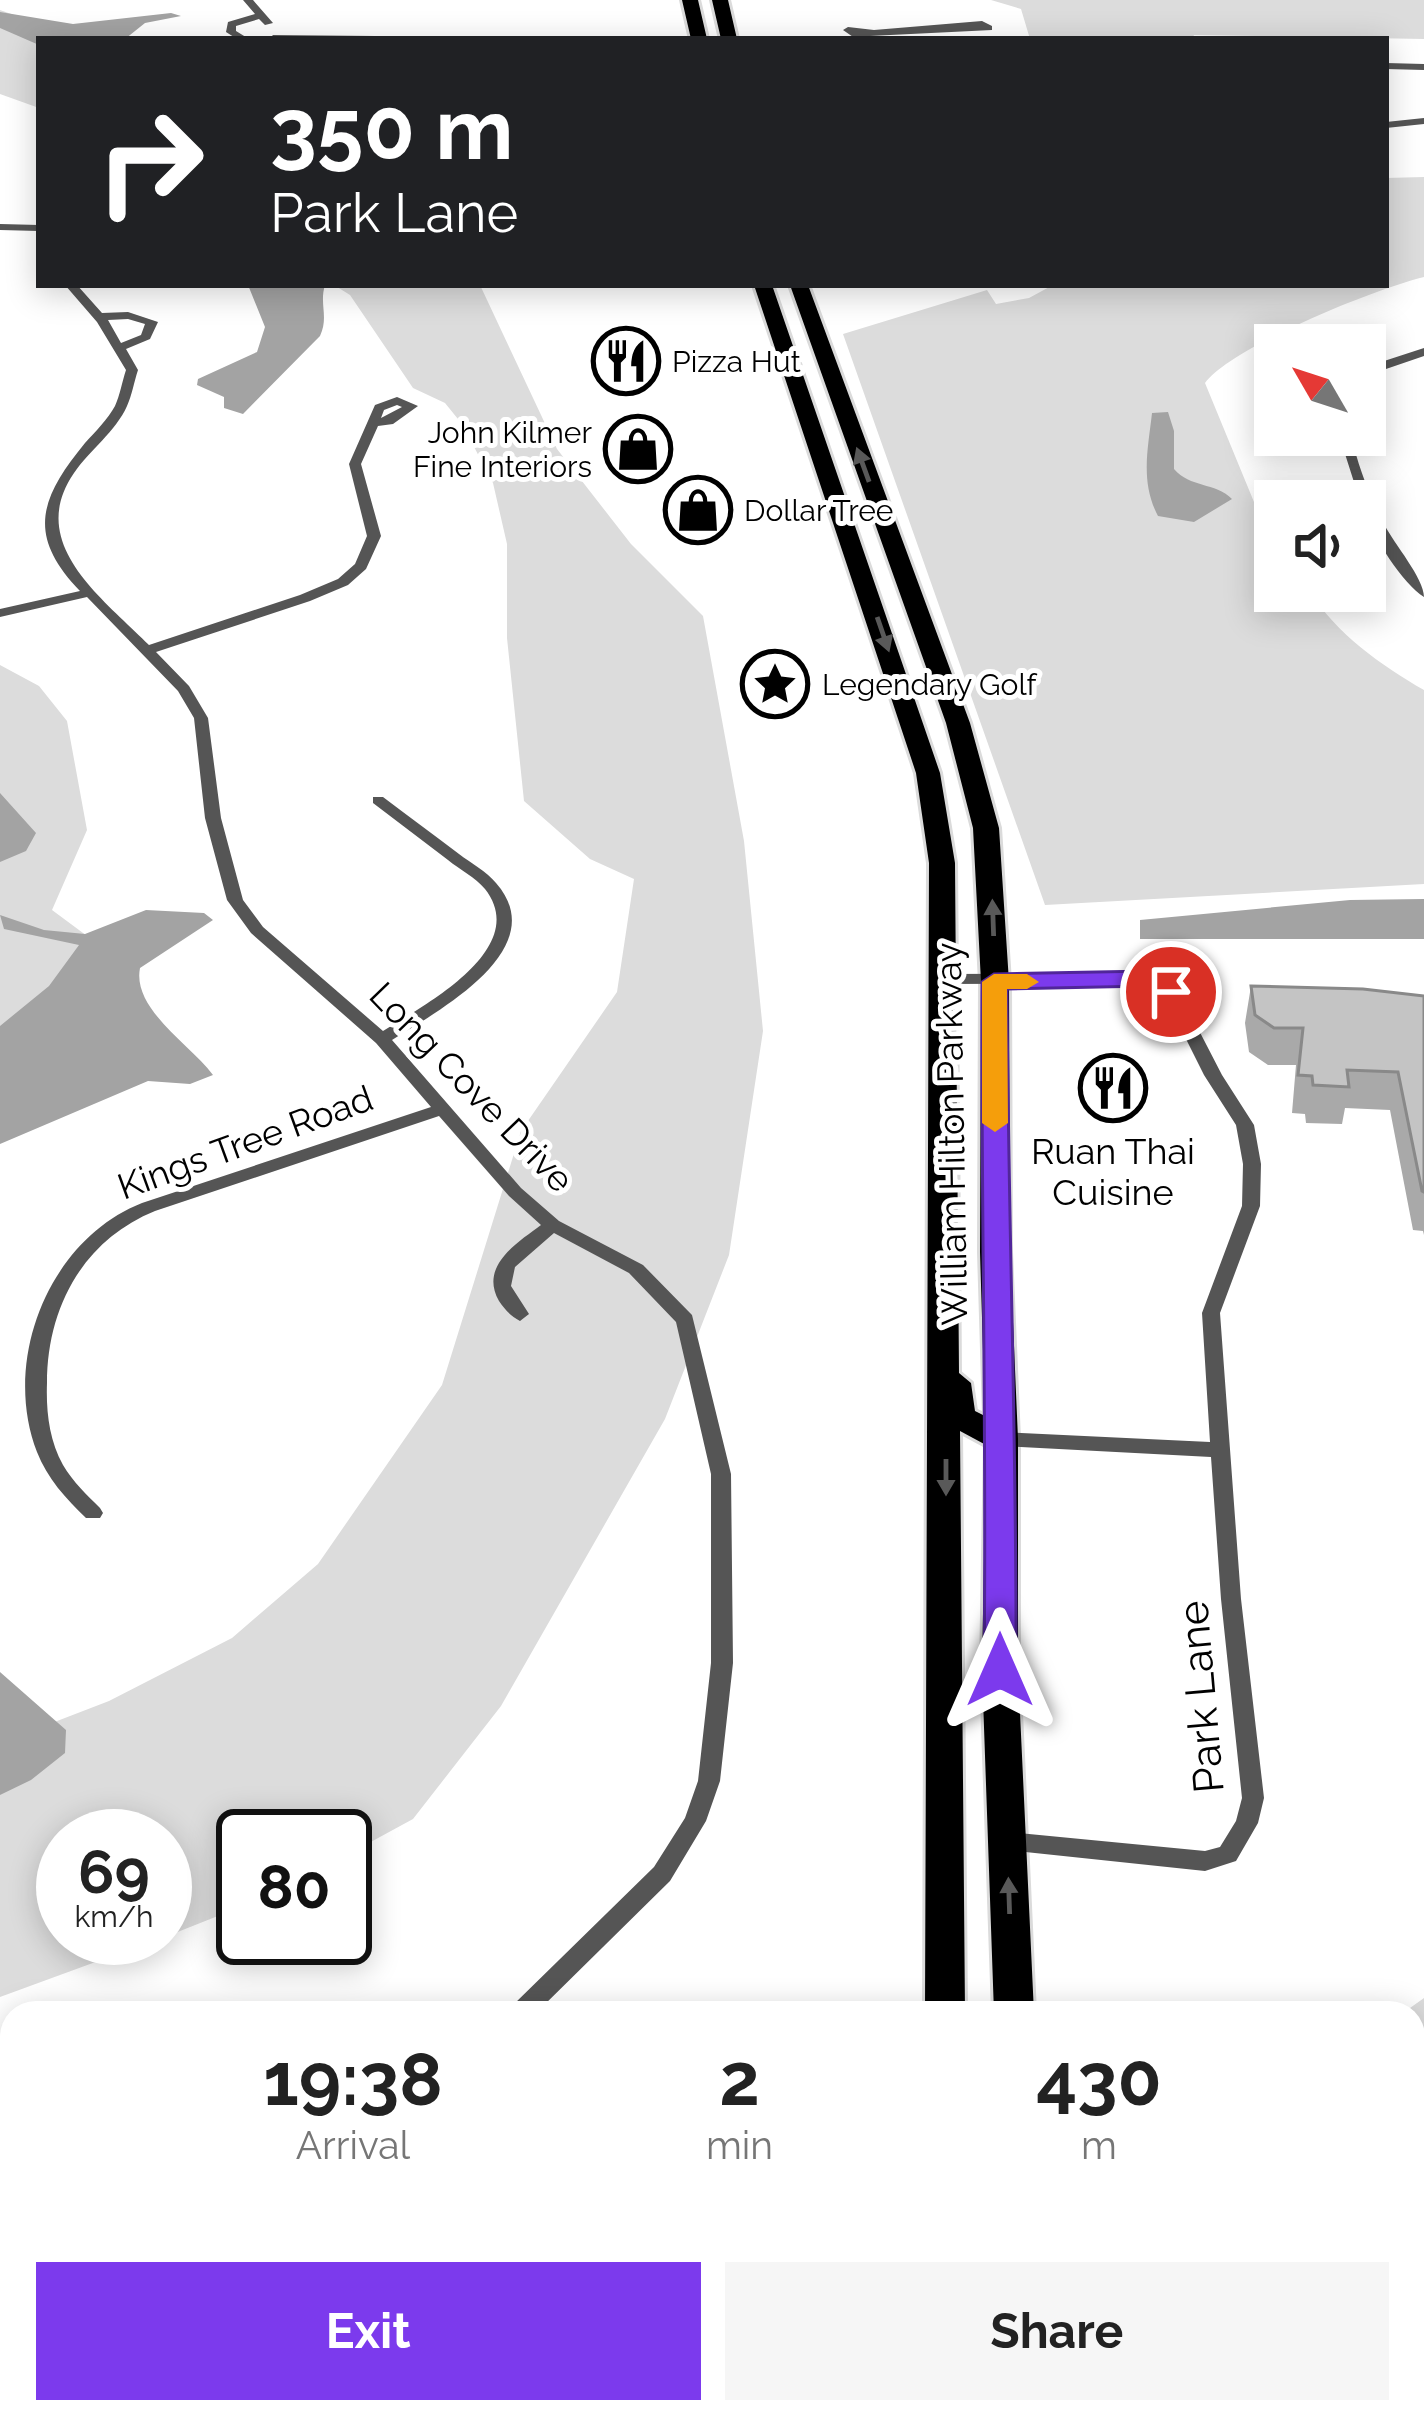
<!DOCTYPE html>
<html lang="en">
<head>
<meta charset="utf-8">
<style>
	:root { --surface:#fff; --page:#f6f6f6; --text:#222; --muted:#767676; --accent:#7c3aed }
	body { margin:0; font-family:Raleway,sans-serif; background:var(--page); color:var(--text); height:100vh; display:flex; flex-direction:column; font-size:45px; white-space:nowrap }
	* { box-sizing:border-box; margin:0 }
	p { font-size:39px; color:var(--muted) }
	.icon { flex:none; width:66px; height:66px; fill:none; stroke:currentColor; stroke-width:2; stroke-linecap:round; stroke-linejoin:round }
	.map { position:relative; flex:1; overflow:hidden }
	.sheet { position:absolute; left:0px; top:2001px; width:1425px; height:423px; display:flex; flex-direction:column; background:var(--surface); border-radius:36px 36px 0 0; box-shadow:0 6px 30px #0003 }
	.sheet>* { flex:none }
	.guide { position:absolute; left:36px; top:36px; width:1353px; height:252px; border-radius:0px; box-shadow:0 6px 30px #0003; background:#202124; color:#fff; overflow:hidden }
	.needle { width:78px; rotate:309deg }
	.fabs { position:absolute; left:1254px; top:324px; display:grid; gap:24px }
	.fabs a { display:grid; place-items:center; width:132px; height:132px; border-radius:0px; background:var(--surface); box-shadow:0 6px 30px #0003; font-size:60px }
	.speed { position:absolute; left:36px; top:1809px; display:flex; gap:24px; font-size:60px; font-weight:700; text-align:center }
	.speed>* { display:grid; place-content:center; width:156px; height:156px; border-radius:50%; background:var(--surface); box-shadow:0 6px 30px #0003; line-height:1 }
	.speed small { font-size:30px; font-weight:400 }
	.speed .limit { border:6px solid #111; border-radius:18px; background:#fff; color:#111 }
	.pin { position:absolute; display:grid; place-items:center; width:102px; height:102px; color:#fff; margin:-51px; border:6px solid #fff; border-radius:50%; box-shadow:0 3px 12px #0007 }
	.me { position:absolute; width:132px; margin:-66px; rotate:0deg; stroke-linejoin:round; filter:drop-shadow(0 0 9px #0008) }
	.turn { display:flex; align-items:center; gap:42px; height:252px; padding:0 36px; font-size:54px }
	.turn .icon { width:156px; height:156px; stroke-width:2.5 }
	.turn b { display:block; font-size:84px; line-height:102px }
	.eta { display:flex; justify-content:space-evenly; align-items:center; height:204px; text-align:center }
	.eta b { font-size:72px; font-weight:700; line-height:84px }
	.action { display:flex; gap:24px; margin-top:auto; padding:24px 36px }
	.action a { flex:1; height:138px; border-radius:0px; background:var(--accent); color:#fff; font-size:48px; font-weight:700; line-height:138px; text-align:center }
	.action a+a { background:var(--page); color:var(--text) }
	.map>svg:first-child { display:block }
	.green { fill:#dcdcdc }
	.water { fill:#a3a3a3 }
	.lines { fill:none; stroke-linecap:round; stroke-linejoin:round }
	.trunk-casing { stroke:#dbdbdb; stroke-width:6 }
	.minor { fill:#555; fill-rule:evenodd }
	.trunk { fill:#000; fill-rule:evenodd }
	.wall { fill:#a9a9a9 }
	.building { fill:#c4c4c4; stroke:#898989; stroke-width:3 }
	.oneway { fill:#595959 }
	.route { fill:#7c3aed; stroke:#51269a; stroke-width:3 }
	.slow { fill:#f59e0b }
	.labels { text-anchor:middle; dominant-baseline:central; stroke-width:10; stroke-linejoin:round; paint-order:stroke }
	.far-poi-label { font-size:30px; fill:#000; stroke:#fff; text-anchor:start }
	.street-label { font-size:36px; fill:#000; stroke:#fff }
	.poi-label { font-size:36px; fill:#000; stroke:#fff }
	.near-street-label { font-size:42px; fill:#000; stroke:#fff }
</style>
</head>
<body>
<div class="map">
<svg width="1424" height="2423" viewBox="0 0 1424 2423">
	<rect width="100%" height="100%" fill="#fff"/>
	<!-- green -->
	<path class="green" d="M 991,0 L 1424,0 L 1424,39 L 1194,35 L 1192,39 L 1030,39 L 1021,9 Z
		M 0,10 L 70,35 L 39,39 L 39,108 L 0,94 Z
		M 1424,177 L 1424,277 C 1377,288 1231,347 1205,383 L 1261,519 L 1275,538 L 1275,591 L 1310,591 C 1335,633 1382,666 1424,690 L 1424,884 L 1045,905 L 843,334 L 987,290 L 996,304 L 1029,298 L 1053,285 L 1386,285 L 1386,178 Z
		M 334,285 L 480,285 L 557,449 L 631,544 L 703,616 L 744,841 L 763,1031 L 729,1255 L 665,1419 L 501,1706 L 413,1819 L 345,1856 L 345,1836 L 243,1836 L 243,1906 L 165,1937 L 165,1836 L 63,1836 L 63,1938 L 161,1938 L 0,1997 L 0,1743 L 109,1701 L 232,1638 L 318,1564 L 442,1385 L 521,1131 L 617,992 L 634,879 L 590,859 L 524,801 L 507,638 L 507,544 L 493,483 L 462,424 L 445,403 L 413,388 L 350,295 Z
		M 0,665 L 39,686 L 67,721 L 87,830 L 52,910 L 106,950 L 0,1088 Z
		M 1424,1998 L 1424,2423 L 1073,2423 L 1074,2412 L 1413,2412 L 1413,2013 L 1403,2013 Z"/>
	<!-- water -->
	<path class="water" d="M 0,12 L 73,24 L 171,13 L 181,16 L 145,23 L 125,39 L 39,39 L 39,45 L 0,28 Z
		M 248,285 L 325,285 C 319,304 329,317 320,336 L 243,414 L 224,408 L 224,397 L 197,385 L 198,379 L 257,352 L 265,327 Z
		M 1168,412 L 1174,431 L 1174,469 C 1190,488 1215,482 1232,499 L 1194,522 L 1158,516 C 1140,482 1148,449 1152,413 Z
		M 0,793 L 36,833 L 26,851 L 0,862 Z
		M 1424,899 L 1424,939 L 1140,939 L 1140,920 L 1350,900 Z
		M 146,910 L 204,913 L 213,920 L 140,968 C 132,1009 190,1044 213,1075 L 190,1084 L 148,1081 L 0,1144 L 0,1026 L 49,986 L 79,945 L 4,929 L 0,915 L 44,930 L 85,934 Z
		M 0,1672 L 66,1730 L 65,1753 L 31,1780 L 0,1795 Z"/>
	<g class="lines">
		<!-- trunk casing -->
		<g class="trunk-casing">
			<path id="trunk" d="M 682,0 L 698,0 L 707,39 L 691,39 Z
				M 712,0 L 728,0 L 737,39 L 721,39 Z
				M 754,285 L 772,285 L 940,773 L 955,863 L 959,1373 L 971,1383 L 975,1411 L 985,1416 L 980,1252 L 981,982 L 973,828 L 946,723 L 790,285 L 808,285 L 970,723 L 999,828 L 1009,982 L 1010,1252 L 1018,1439 L 1018,1670 L 1034,2013 L 994,2013 L 982,1670 L 986,1445 L 960,1431 L 965,2013 L 925,2013 L 929,863 L 916,773 Z
				M 922,2412 L 966,2412 L 966,2423 L 922,2423 Z
				M 1004,2412 L 1048,2412 L 1048,2423 L 1004,2423 Z"/>
		</g>
		<!-- minor -->
		<path class="minor" d="M 243,0 L 253,0 L 273,23 L 265,25 L 259,19 L 236,26 L 236,31 L 249,39 L 237,39 L 226,32 L 228,22 L 255,14 Z
			M 982,21 L 992,26 L 992,30 L 870,36 L 868,39 L 856,39 L 843,30 L 848,27 L 874,30 Z
			M 273,35 L 375,36 L 380,39 L 269,39 Z
			M 1386,63 L 1424,64 L 1424,70 L 1386,69 Z
			M 1424,118 L 1424,124 L 1386,128 L 1386,122 Z
			M 0,224 L 39,225 L 39,231 L 0,230 Z
			M 65,285 L 77,285 L 102,313 L 128,312 L 158,322 L 150,339 L 126,349 L 138,370 C 134,382 132,395 127,406 C 116,431 89,451 74,473 C 25,544 104,599 149,645 L 300,595 L 338,579 L 355,564 L 367,536 L 349,464 L 375,405 L 397,397 L 418,406 L 393,424 L 378,426 L 361,464 L 381,536 L 366,569 L 348,585 L 310,601 L 156,652 L 189,686 L 208,718 L 221,818 L 243,900 L 263,927 L 383,1031 C 423,1006 532,949 485,889 C 476,878 459,869 448,860 C 423,841 398,822 373,803 L 373,797 L 383,797 C 408,816 434,835 459,854 C 471,863 487,872 496,883 C 554,949 438,1011 392,1040 L 521,1188 L 559,1221 L 643,1265 L 692,1315 L 731,1474 L 733,1663 L 720,1781 L 706,1821 L 670,1881 L 536,2013 L 508,2013 L 512,2006 L 654,1867 L 685,1818 L 698,1781 L 711,1663 L 711,1474 L 676,1322 L 629,1273 L 554,1233 L 515,1267 L 511,1286 L 529,1314 L 520,1321 C 511,1316 505,1310 499,1301 C 479,1266 517,1243 541,1225 L 509,1196 L 439,1116 L 155,1211 C 83,1240 47,1308 47,1383 C 46,1411 49,1440 63,1465 C 73,1482 87,1495 100,1508 L 103,1513 L 100,1518 L 86,1518 C 66,1499 47,1478 37,1452 C 1,1359 50,1239 142,1203 L 431,1107 L 376,1043 L 251,933 L 227,900 L 205,818 L 194,718 L 178,691 L 87,597 L 0,617 L 0,609 L 80,591 C 26,535 40,498 85,443 C 95,432 108,419 115,406 C 120,395 122,382 126,370 L 97,322 ZM 128,319 L 145,324 L 141,335 L 121,343 L 108,320 ZM 397,405 L 402,407 L 381,418 L 384,410 Z
			M 1424,348 L 1424,356 L 1386,369 L 1365,382 L 1365,372 L 1378,363 Z
			M 1339,435 L 1351,435 C 1358,466 1369,495 1384,524 C 1394,544 1424,578 1424,597 C 1402,583 1365,528 1365,501 L 1360,501 Z
			M 1150,973 L 1176,986 L 1222,1075 L 1254,1125 L 1261,1164 L 1260,1206 L 1220,1313 L 1241,1599 L 1264,1798 L 1258,1823 L 1236,1861 L 1205,1871 L 1007,1850 L 999,1848 L 996,1841 L 999,1834 L 1007,1832 L 1205,1851 L 1220,1847 L 1236,1821 L 1242,1798 L 1221,1599 L 1211,1457 L 1002,1446 L 995,1444 L 992,1439 L 995,1434 L 1002,1432 L 1210,1442 L 1202,1313 L 1242,1206 L 1243,1164 L 1236,1125 L 1204,1075 L 1161,989 L 1148,983 L 940,984 L 932,979 L 940,974 Z
			M 12,2192 L 12,2222 L 0,2229 L 0,2199 Z
			M 200,2412 L 228,2412 L 223,2423 L 196,2423 Z"/>
		<!-- trunk -->
		<use href="#trunk" class="trunk"/>
	</g>
	<!-- wall -->
	<path class="wall" d="M 1251,986 L 1424,996 L 1424,1235 L 1423,1231 L 1413,1230 L 1390,1110 L 1345,1108 L 1342,1124 L 1306,1123 L 1305,1114 L 1292,1113 L 1296,1065 L 1268,1065 L 1249,1052 L 1245,1023 Z"/>
	<!-- building -->
	<path class="building" d="M 1251,986 L 1363,989 L 1424,996 L 1424,1192 L 1422,1191 L 1398,1072 L 1347,1070 L 1349,1087 L 1313,1085 L 1312,1076 L 1298,1075 L 1303,1028 L 1274,1028 L 1255,1015 Z"/>
	<!-- one-way arrows -->
	<defs><path id="oneway-solid" d="M-6-.8H1V-3.2L6.5 0L1 3.2V.8H-6Z" transform="scale(3)"/></defs>
	<g class="oneway">
		<use href="#oneway-solid" transform="translate(863 465) rotate(-110)"/>
		<use href="#oneway-solid" transform="translate(883 634) rotate(71)"/>
		<use href="#oneway-solid" transform="translate(993 918) rotate(-92)"/>
		<use href="#oneway-solid" transform="translate(946 1477) rotate(90)"/>
		<use href="#oneway-solid" transform="translate(1009 1896) rotate(-92)"/>
	</g>
	<!-- route -->
	<path class="route" d="M 1150,971 L 1177,980 L 1183,992 L 1179,997 L 1162,997 L 1147,986 L 1007,989 C 1008,1216 1017,1442 1016,1670 L 1012,1679 L 1000,1682 L 989,1679 L 984,1670 C 987,1440 981,1211 982,982 L 994,974 Z"/>
	<!-- slow -->
	<path class="slow" d="M 994,974 L 1027,974 L 1039,982 L 1027,989 L 1007,989 L 1008,1123 L 995,1132 L 982,1123 L 982,982 Z"/>
	<!-- icons -->
	<defs>
		<g id="restaurant-ring" transform="scale(3.45)"><circle r="9.5" fill="#fff" stroke="#000" stroke-width="1.5"/><path d="M-5-6h1v4h1v-4h1v4h1v-4h1v5L-1.5 .5V6h-2V.5L-5-1ZM5-6V6H3V1.5H1.5Q1.5-4 5-6Z" fill="#000"/></g>
		<g id="shop-ring" transform="scale(3.45)"><circle r="9.5" fill="#fff" stroke="#000" stroke-width="1.5"/><path d="M-5-2.5h2.3a2.7 3.5 0 0 1 5.4 0H5L5.5 6h-11ZM-1.5-2.5h3a1.5 2.3 0 0 0-3 0Z" fill="#000"/></g>
		<g id="sight-ring" transform="scale(3.45)"><circle r="9.5" fill="#fff" stroke="#000" stroke-width="1.5"/><path d="M0-6L1.8-2.2L6-1.7L2.9 1.2L3.7 5.4L0 3.3L-3.7 5.4L-2.9 1.2L-6-1.7L-1.8-2.2Z" fill="#000"/></g>
	</defs>
	<g fill-rule="evenodd">
		<use href="#restaurant-ring" x="626" y="361"/>
		<use href="#shop-ring" x="638" y="449"/>
		<use href="#shop-ring" x="698" y="510"/>
		<use href="#sight-ring" x="775" y="684"/>
		<use href="#restaurant-ring" x="1113" y="1088"/>
	</g>
	<g class="labels">
		<!-- far-poi labels -->
		<g class="far-poi-label">
			<text x="672" y="361">Pizza Hut</text>
			<text x="592" y="432" text-anchor="end">John Kilmer<tspan x="592" dy="34">Fine Interiors</tspan></text>
			<text x="744" y="510">Dollar Tree</text>
			<text x="822" y="684">Legendary Golf</text>
		</g>
		<!-- street labels -->
		<g class="street-label">
			<text transform="translate(472 1087) rotate(46)">Long Cove Drive</text>
			<text transform="translate(951 1134) rotate(-91)">William Hilton Parkway</text>
			<text transform="translate(245 1142) rotate(-20)">Kings Tree Road</text>
		</g>
		<!-- poi labels -->
		<g class="poi-label">
			<text x="1113" y="1151">Ruan Thai<tspan x="1113" dy="41">Cuisine</tspan></text>
		</g>
		<!-- near-street labels -->
		<g class="near-street-label">
			<text transform="translate(1201 1697) rotate(-95)">Park Lane</text>
		</g>
	</g>
</svg>
<div class="fabs">
<a><svg class="needle" viewBox="-14 -14 28 28"><path d="M0-13l5 13h-10z" fill="#e53935"/><path d="M0 13l5-13h-10z" fill="#767676"/></svg></a>
<a><svg class="icon" aria-label="sound" viewBox="0 0 24 24"><path d="M4 9h4l5-4v14l-5-4H4zM17 9q2 3 0 6"/></svg></a>
</div>
<div class="speed"><div>69<small>km/h</small></div><div class="limit">80</div></div>
<div class="pin" style="left:1171px;top:992px;background:#d93025"><svg class="icon" aria-label="arrive" viewBox="0 0 24 24"><path d="M6 21V4h12l-3 4 3 4H6"/></svg></div>
<svg class="me" style="left:1000px;top:1670px" viewBox="-20 -20 40 40"><path d="M0-17L14 15 0 8-14 15z" fill="#7c3aed" stroke="#fff" stroke-width="4"/></svg>
<div class="guide">
<div class="turn"><svg class="icon" aria-label="right" viewBox="0 0 24 24"><path d="M7 20v-9h11M14 6l5 5-5 5"/></svg><div><b>350 m</b>Park Lane</div></div>
</div>
<section class="sheet">
<div class="eta">
<div><b>19:38</b><p>Arrival</p></div>
<div><b>2</b><p>min</p></div>
<div><b>430</b><p>m</p></div>
</div>
<div class="action"><a>Exit</a><a>Share</a></div>
</section>
</div>
</body>
</html>
